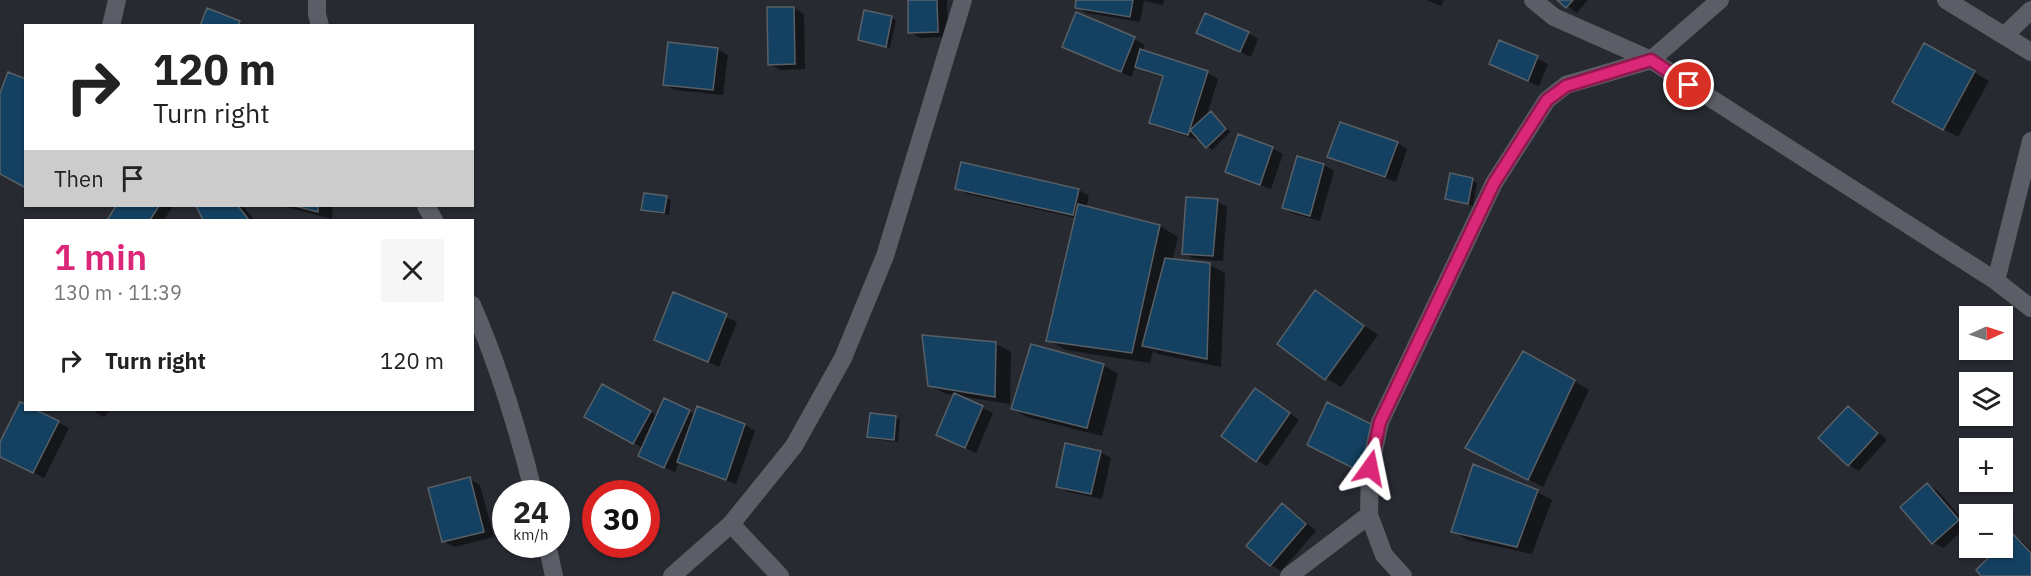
<!DOCTYPE html>
<html lang="en">
<head>
<meta charset="utf-8">
<style>
	:root { --surface:#fff; --page:#f6f6f6; --text:#222; --muted:#767676; --accent:#db2777 }
	body { margin:0; font-family:"IBM Plex Sans",sans-serif; background:var(--page); color:var(--text); height:100vh; display:flex; flex-direction:column; font-size:22px; white-space:nowrap }
	* { box-sizing:border-box; margin:0 }
	p { font-size:20px; color:var(--muted) }
	.icon { flex:none; width:33px; height:33px; fill:none; stroke:currentColor; stroke-width:2; stroke-linecap:round; stroke-linejoin:round }
	.map { position:relative; flex:1; overflow:hidden }
	.sheet { position:absolute; left:24px; top:219px; width:450px; height:192px; display:flex; flex-direction:column; background:var(--surface); border-radius:0px; box-shadow:0 2px 4px #0004 }
	.sheet>* { flex:none }
	.top-card { position:absolute; left:24px; top:24px; width:450px; height:183px; border-radius:0px; box-shadow:0 2px 4px #0004; background:#fff; color:var(--text); overflow:hidden }
	.needle { width:39px; rotate:87deg }
	.tools { position:absolute; left:1959px; top:306px; display:grid; gap:12px }
	.tools a { display:grid; place-items:center; width:54px; height:54px; border-radius:0px; background:var(--surface); box-shadow:0 2px 4px #0004; font-size:30px }
	.speed { position:absolute; left:492px; top:480px; display:flex; gap:12px; font-size:30px; font-weight:700; text-align:center }
	.speed>* { display:grid; place-content:center; width:78px; height:78px; border-radius:50%; background:var(--surface); box-shadow:0 2px 4px #0004; line-height:1 }
	.speed small { font-size:15px; font-weight:400 }
	.speed .limit { border:9px solid #d22; background:#fff; color:#111 }
	.pin { position:absolute; display:grid; place-items:center; width:51px; height:51px; color:#fff; margin:-26px; border:3px solid #fff; border-radius:50%; box-shadow:0 2px 6px #0007 }
	.me { position:absolute; width:66px; margin:-33px; rotate:12deg; stroke-linejoin:round; filter:drop-shadow(0 0 4px #0008) }
	.turn { display:flex; align-items:center; gap:21px; height:126px; padding:0 30px; font-size:27px }
	.turn .icon { width:78px; height:78px; stroke-width:2.5 }
	.turn b { display:block; font-size:42px; line-height:51px }
	.then { display:flex; align-items:center; height:57px; padding:0 30px; background:#0003; gap:12px; font-size:22px }
	.round { display:grid; place-items:center; flex:none; width:63px; height:63px; border-radius:0px; background:var(--page) }
	.overview { display:flex; align-items:center; justify-content:space-between; height:102px; padding:0 30px }
	h1 { font-size:36px; font-weight:600; line-height:45px; color:var(--accent) }
	ul { padding:0; list-style:none }
	li { display:flex; align-items:center; gap:18px; height:78px; padding:0 30px }
	li div { flex:1 }
	li b { display:block; font-size:22px }
	li em { font-style:normal }
	.map>svg:first-child { display:block }
	.shadow { fill:#0007 }
	.building { fill:#144061; stroke:#586066; stroke-width:1.5 }
	.lines { fill:none; stroke-linecap:round; stroke-linejoin:round }
	.minor { stroke:#5b5e66; stroke-width:18 }
	.route-casing { stroke:#8e194d; stroke-width:15 }
	.route { stroke:#db2777; stroke-width:10 }
</style>
</head>
<body>
<div class="map">
<svg width="2031" height="576" viewBox="0 0 2031 576">
	<rect width="100%" height="100%" fill="#282a32"/>
	<!-- shadow -->
	<path class="shadow" d="M 909,0 L 947,0 L 948,37 L 920,38 L 910,32 Z
		M 1078,0 L 1164,0 L 1163,5 L 1144,1 L 1140,22 L 1087,13 L 1076,7 Z
		M 1427,0 L 1444,0 L 1441,6 Z
		M 1559,0 L 1588,0 L 1577,13 Z
		M 794,8 L 804,14 L 805,69 L 780,70 L 769,64 Z
		M 1077,14 L 1134,39 L 1145,45 L 1142,51 L 1208,73 L 1218,79 L 1206,118 L 1211,113 L 1216,116 L 1230,132 L 1212,150 L 1199,138 L 1198,140 L 1161,128 L 1150,122 L 1164,78 L 1147,72 L 1136,66 L 1131,77 L 1064,46 Z
		M 892,18 L 896,20 L 890,48 L 860,40 Z
		M 1248,33 L 1258,39 L 1251,57 L 1209,38 Z
		M 1500,42 L 1548,64 L 1539,86 L 1490,64 Z
		M 717,49 L 728,55 L 723,95 L 675,90 L 664,84 Z
		M 1974,72 L 1989,81 L 1958,137 L 1894,101 Z
		M 1239,136 L 1273,149 L 1283,154 L 1271,189 L 1237,177 L 1226,171 Z
		M 1397,143 L 1407,149 L 1396,182 L 1340,163 L 1329,157 Z
		M 1298,158 L 1324,165 L 1334,171 L 1320,221 L 1294,214 L 1284,208 Z
		M 1472,180 L 1477,183 L 1473,206 L 1446,199 Z
		M 957,188 L 1079,190 L 1089,196 L 1086,208 L 1160,226 L 1178,237 L 1172,261 L 1210,265 L 1225,273 L 1221,367 L 1158,354 L 1153,351 L 1150,363 L 1066,350 L 1048,340 L 1076,218 L 967,194 Z
		M 666,198 L 671,200 L 669,215 L 648,212 L 643,210 Z
		M 1217,201 L 1227,207 L 1223,261 L 1194,259 L 1184,253 Z
		M 118,206 L 173,206 L 164,220 L 109,220 Z
		M 198,206 L 243,206 L 254,220 L 205,220 Z
		M 283,206 L 333,206 L 332,219 Z
		M 1316,292 L 1378,335 L 1341,387 L 1326,378 Z
		M 674,294 L 737,322 L 719,367 L 656,339 Z
		M 923,336 L 996,344 L 1011,352 L 1010,404 L 959,396 L 993,413 L 976,453 L 937,435 L 955,395 L 944,393 L 929,385 Z
		M 1103,365 L 1118,374 L 1102,436 L 1027,417 L 1013,409 Z
		M 1574,381 L 1589,390 L 1543,487 L 1482,456 Z
		M 602,386 L 658,416 L 689,411 L 695,415 L 698,408 L 745,425 L 755,431 L 736,484 L 689,468 L 679,462 L 675,472 L 650,461 L 643,448 L 596,423 Z
		M 1266,396 L 1299,420 L 1267,466 L 1256,460 Z
		M 1848,408 L 1858,414 L 1887,440 L 1859,471 L 1849,465 Z
		M 26,410 L 33,410 L 69,428 L 44,478 L 0,456 L 0,446 Z
		M 92,410 L 110,410 L 104,417 Z
		M 895,417 L 900,420 L 898,442 L 874,439 L 869,437 Z
		M 1377,428 L 1387,434 L 1368,474 L 1319,450 Z
		M 1100,452 L 1111,458 L 1102,499 L 1068,492 L 1057,486 Z
		M 469,479 L 480,485 L 494,537 L 454,547 L 443,541 Z
		M 1928,485 L 1938,491 L 1968,526 L 1943,548 L 1933,542 Z
		M 1537,492 L 1552,500 L 1532,554 L 1468,540 L 1453,532 Z
		M 1282,505 L 1293,511 L 1316,531 L 1281,571 L 1271,565 L 1248,546 Z
		M 2012,535 L 2022,541 L 2031,550 L 2031,576 L 1983,576 L 1978,570 L 2000,548 L 2002,548 Z"/>
	<!-- building -->
	<path class="building" d="M 908,0 L 937,0 L 938,32 L 908,33 Z
		M 1076,0 L 1133,0 L 1130,17 L 1075,8 Z
		M 1557,0 L 1573,0 L 1566,8 Z
		M 767,7 L 794,7 L 795,64 L 768,65 Z
		M 207,8 L 240,21 L 238,26 L 200,26 Z
		M 864,10 L 892,16 L 886,47 L 858,40 Z
		M 1076,12 L 1135,37 L 1121,72 L 1062,47 Z
		M 1205,13 L 1249,32 L 1240,52 L 1196,33 Z
		M 1499,40 L 1538,56 L 1528,81 L 1489,64 Z
		M 668,42 L 718,48 L 713,90 L 663,85 Z
		M 1924,43 L 1975,71 L 1943,130 L 1892,102 Z
		M 1140,49 L 1208,71 L 1188,135 L 1149,123 L 1163,76 L 1135,67 Z
		M 8,72 L 26,79 L 26,188 L 0,174 L 0,93 Z
		M 1211,111 L 1226,129 L 1206,148 L 1190,130 Z
		M 1340,122 L 1398,142 L 1385,177 L 1327,157 Z
		M 1238,134 L 1273,147 L 1260,185 L 1225,172 Z
		M 1297,156 L 1324,164 L 1310,216 L 1282,208 Z
		M 961,162 L 1079,189 L 1073,215 L 955,189 Z
		M 1450,173 L 1473,178 L 1468,204 L 1445,199 Z
		M 644,193 L 667,196 L 664,213 L 641,210 Z
		M 1186,197 L 1218,199 L 1213,256 L 1182,254 Z
		M 1078,204 L 1160,225 L 1132,353 L 1046,341 Z
		M 116,206 L 159,206 L 150,220 L 107,220 Z
		M 196,206 L 238,206 L 249,220 L 203,220 Z
		M 295,206 L 318,206 L 318,212 Z
		M 1165,258 L 1210,263 L 1207,359 L 1142,346 Z
		M 1315,290 L 1364,326 L 1325,380 L 1277,344 Z
		M 673,292 L 727,314 L 708,362 L 654,340 Z
		M 922,335 L 996,342 L 995,397 L 928,386 Z
		M 1031,344 L 1104,364 L 1087,428 L 1011,409 Z
		M 1523,351 L 1575,380 L 1528,480 L 1465,448 Z
		M 602,384 L 651,411 L 633,444 L 584,417 Z
		M 1255,388 L 1290,413 L 1256,462 L 1221,436 Z
		M 954,393 L 983,406 L 965,448 L 936,435 Z
		M 664,398 L 690,410 L 664,468 L 638,456 Z
		M 20,402 L 26,404 L 26,410 L 36,410 L 59,421 L 33,473 L 0,457 L 0,442 Z
		M 1327,402 L 1377,427 L 1357,470 L 1307,445 Z
		M 697,406 L 745,424 L 726,480 L 677,462 Z
		M 1848,406 L 1878,433 L 1848,466 L 1818,438 Z
		M 870,413 L 896,416 L 894,440 L 867,437 Z
		M 1065,443 L 1101,451 L 1091,494 L 1056,487 Z
		M 1473,464 L 1538,490 L 1517,547 L 1451,532 Z
		M 470,477 L 484,532 L 442,542 L 428,488 Z
		M 1927,483 L 1959,520 L 1932,544 L 1900,507 Z
		M 1282,503 L 1306,524 L 1270,566 L 1246,546 Z
		M 2012,533 L 2031,553 L 2031,576 L 1981,576 L 1976,570 L 1998,548 L 2002,548 L 2002,543 Z"/>
	<g class="lines">
		<!-- minor -->
		<path class="minor" d="M 317,0 L 317,14 L 320,26
			M 1533,0 L 1554,17 L 1651,60 L 1996,281 L 2031,308
			M 1946,0 L 2031,52
			M 111,26 L 117,0
			M 2005,35 L 2031,10
			M 426,206 L 434,220
			M 1996,281 L 2031,141
			M 472,305 C 499,366 518,430 534,494
			M 731,524 L 780,576
			M 547,544 L 554,576
			M 672,576 L 731,524 L 794,446 L 843,358 L 885,256 L 963,0
			M 1289,576 L 1369,515
			M 1403,576 L 1384,555 L 1369,515 L 1370,468 L 1380,422 L 1494,183 L 1547,100 L 1566,85 L 1651,60 L 1720,0"/>
	</g>
	<g class="lines">
		<!-- route casing -->
		<g class="route-casing">
			<path id="route" d="M 1370,468 L 1380,422 L 1494,183 L 1547,100 L 1566,86 L 1651,60 L 1689,85"/>
		</g>
		<!-- route -->
		<use href="#route" class="route"/>
	</g>
</svg>
<div class="tools">
<a><svg class="needle" viewBox="-14 -14 28 28"><path d="M0-13l5 13h-10z" fill="#e53935"/><path d="M0 13l5-13h-10z" fill="#767676"/></svg></a>
<a><svg class="icon" aria-label="layers" viewBox="0 0 24 24"><path d="M12 4l9 5-9 5-9-5zM3 14l9 5 9-5"/></svg></a>
<a>+</a>
<a>−</a>
</div>
<div class="speed"><div>24<small>km/h</small></div><div class="limit">30</div></div>
<div class="pin" style="left:1689px;top:85px;background:#d93025"><svg class="icon" aria-label="arrive" viewBox="0 0 24 24"><path d="M6 21V4h12l-3 4 3 4H6"/></svg></div>
<svg class="me" style="left:1370px;top:468px" viewBox="-20 -20 40 40"><path d="M0-17L14 15 0 8-14 15z" fill="#db2777" stroke="#fff" stroke-width="4"/></svg>
<div class="top-card">
<div class="turn"><svg class="icon" aria-label="right" viewBox="0 0 24 24"><path d="M7 20v-9h11M14 6l5 5-5 5"/></svg><div><b>120 m</b>Turn right</div></div>
<div class="then">Then<svg class="icon" aria-label="arrive" viewBox="0 0 24 24"><path d="M6 21V4h12l-3 4 3 4H6"/></svg></div>
</div>
<section class="sheet">
<div class="overview"><div><h1>1 min</h1><p>130 m · 11:39</p></div><a class="round"><svg class="icon" aria-label="close" viewBox="0 0 24 24"><path d="M6 6l12 12M18 6L6 18"/></svg></a></div>
<ul>
<li><svg class="icon" aria-label="right" viewBox="0 0 24 24"><path d="M7 20v-9h11M14 6l5 5-5 5"/></svg><div><b>Turn right</b></div><em>120 m</em></li>
</ul>
</section>
</div>
</body>
</html>
